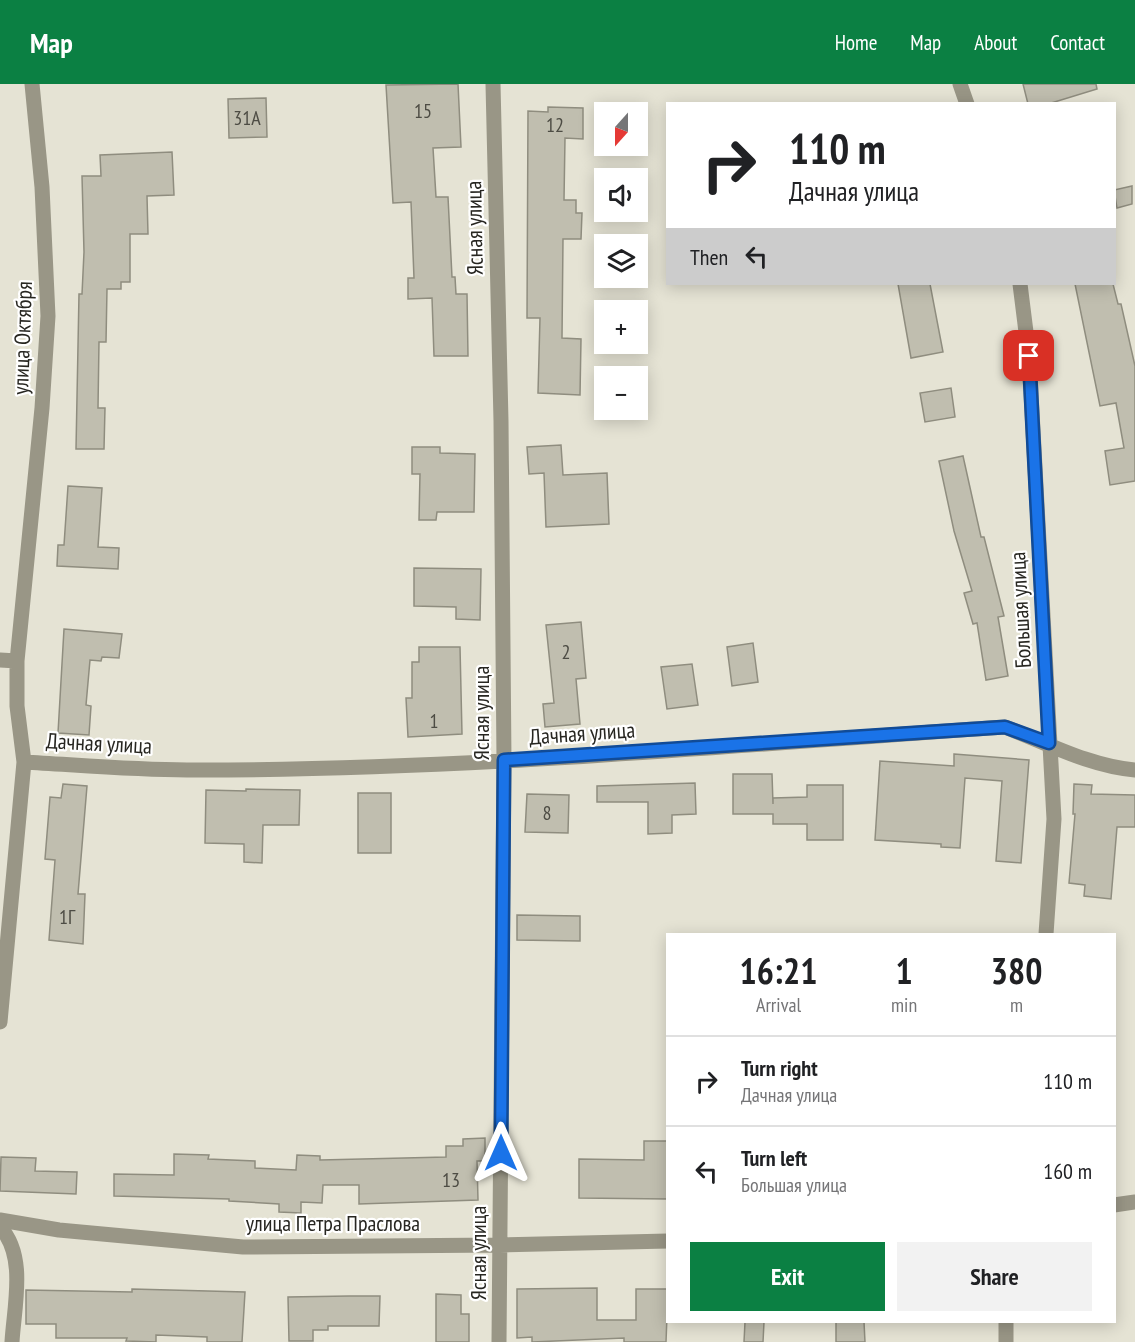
<!DOCTYPE html>
<html lang="en">
<head>
<meta charset="utf-8">
<style>
	:root { --surface:#fff; --page:#f2f2f2; --text:#202124; --muted:#757577; --line:#e0e0e0; --accent:#0b8043 }
	body { margin:0; font-family:"PT Sans Narrow",sans-serif; background:var(--page); color:var(--text); height:100vh; display:flex; flex-direction:column; font-size:22px; white-space:nowrap }
	* { box-sizing:border-box; margin:0 }
	p { font-size:20px; color:var(--muted) }
	.icon { flex:none; width:33px; height:33px; fill:none; stroke:currentColor; stroke-width:2; stroke-linecap:round; stroke-linejoin:round }
	.map { position:relative; flex:1; overflow:hidden }
	.sheet { position:absolute; left:666px; top:849px; width:450px; height:390px; display:flex; flex-direction:column; background:var(--surface); border-radius:0px; box-shadow:0 3px 15px #0003 }
	.sheet>* { flex:none }
	.guide { position:absolute; left:666px; top:18px; width:450px; height:183px; border-radius:0px; box-shadow:0 3px 15px #0003; background:#fff; color:var(--text); overflow:hidden }
	.needle { width:39px; rotate:201deg }
	.tools { position:absolute; left:594px; top:18px; display:grid; gap:12px }
	.tools a { display:grid; place-items:center; width:54px; height:54px; border-radius:0px; background:var(--surface); box-shadow:0 3px 15px #0003; font-size:30px }
	.pin { position:absolute; display:grid; place-items:center; width:51px; height:51px; color:#fff; margin:-26px; border-radius:12px; box-shadow:0 3px 9px #0006 }
	.me { position:absolute; width:66px; margin:-33px; rotate:0deg; stroke-linejoin:round; filter:drop-shadow(0 0 4px #0008) }
	.turn { display:flex; align-items:center; gap:21px; height:126px; padding:0 24px; font-size:27px }
	.turn .icon { width:78px; height:78px; stroke-width:2.5 }
	.turn b { display:block; font-size:42px; line-height:51px }
	.then { display:flex; align-items:center; height:57px; padding:0 24px; background:#0003; gap:12px; font-size:22px }
	.eta { display:flex; justify-content:space-evenly; align-items:center; height:102px; text-align:center }
	.eta b { font-size:36px; font-weight:700; line-height:42px }
	.button { display:flex; gap:12px; margin-top:auto; padding:12px 24px }
	.button a { flex:1; height:69px; border-radius:0px; background:var(--accent); color:#fff; font-size:24px; font-weight:700; line-height:69px; text-align:center }
	.button a+a { background:var(--page); color:var(--text) }
	ul { padding:0; list-style:none }
	li { display:flex; align-items:center; gap:18px; height:90px; padding:0 24px; border-top:2px solid var(--line) }
	li div { flex:1 }
	li b { display:block; font-size:22px }
	li em { font-style:normal }
	header { display:flex; align-items:center; gap:36px; box-sizing:border-box; height:84px; padding:0 30px; background:var(--accent); color:#fff }
	header strong { font-size:28px }
	nav { display:flex; gap:33px; margin-inline-start:auto; font-size:21px }
	.map>svg:first-child { display:block }
	.building { fill:#c0beaf; stroke:#8f8d7f; stroke-width:1.5 }
	.lines { fill:none; stroke-linecap:round; stroke-linejoin:round }
	.minor { stroke:#999686; stroke-width:15 }
	.route-casing { stroke:#114b97; stroke-width:15 }
	.route { stroke:#1a73e8; stroke-width:10 }
	.labels { text-anchor:middle; dominant-baseline:central; stroke-width:4.5; stroke-linejoin:round; paint-order:stroke }
	.number-label { font-size:20px; fill:#4d4c44 }
	.street-label { font-size:22px; fill:#272621; stroke:#fff }
</style>
</head>
<body>
<header>
<strong>Map</strong>
<nav><a>Home</a><a>Map</a><a>About</a><a>Contact</a></nav>
</header>
<div class="map">
<svg width="1135" height="1258" viewBox="0 0 1135 1258">
	<rect width="100%" height="100%" fill="#e5e3d4"/>
	<!-- building -->
	<path class="building" d="M 458,0 L 461,63 L 433,64 L 436,113 L 448,113 L 452,193 L 455,193 L 456,210 L 467,210 L 468,272 L 434,272 L 432,214 L 408,215 L 408,194 L 414,194 L 411,118 L 393,119 L 386,1 Z
		M 1023,0 L 1096,0 L 1097,5 L 1048,20 L 1028,20 Z
		M 266,14 L 267,53 L 229,54 L 228,15 Z
		M 548,23 L 583,24 L 583,55 L 565,54 L 564,116 L 576,116 L 576,129 L 582,129 L 581,155 L 563,155 L 562,254 L 581,255 L 580,311 L 538,309 L 540,234 L 527,234 L 528,27 L 548,28 Z
		M 172,68 L 174,111 L 147,112 L 148,150 L 130,150 L 130,198 L 121,198 L 121,205 L 107,205 L 106,258 L 99,258 L 98,324 L 105,324 L 104,365 L 76,365 L 79,210 L 82,210 L 84,168 L 82,92 L 101,92 L 100,71 Z
		M 1132,102 L 1132,120 L 1117,124 L 1114,106 Z
		M 898,200 L 930,200 L 943,268 L 911,274 Z
		M 1075,200 L 1113,200 L 1118,220 L 1121,220 L 1135,282 L 1135,397 L 1110,401 L 1105,367 L 1124,364 L 1116,319 L 1100,322 Z
		M 951,304 L 955,333 L 925,338 L 920,309 Z
		M 561,361 L 563,391 L 607,389 L 609,440 L 546,443 L 544,389 L 529,390 L 527,363 Z
		M 412,363 L 440,363 L 440,369 L 475,370 L 474,428 L 437,428 L 436,436 L 419,436 L 420,390 L 412,390 Z
		M 963,372 L 981,453 L 984,453 L 1004,532 L 998,533 L 1008,592 L 986,596 L 977,539 L 973,540 L 964,509 L 972,507 L 954,447 L 939,377 Z
		M 68,402 L 102,404 L 98,463 L 119,464 L 118,485 L 57,482 L 58,461 L 64,461 Z
		M 414,484 L 481,485 L 480,536 L 456,535 L 456,523 L 414,522 Z
		M 581,538 L 586,594 L 576,595 L 580,640 L 545,643 L 543,620 L 554,619 L 546,541 Z
		M 64,545 L 122,550 L 119,574 L 102,573 L 101,577 L 90,576 L 86,621 L 91,622 L 89,651 L 58,649 Z
		M 753,559 L 758,598 L 732,602 L 727,563 Z
		M 419,563 L 460,563 L 462,650 L 408,653 L 406,614 L 412,614 L 412,578 L 419,578 Z
		M 692,580 L 698,621 L 667,625 L 661,583 Z
		M 954,670 L 1029,676 L 1021,779 L 996,777 L 1002,697 L 965,694 L 960,764 L 941,763 L 941,760 L 875,756 L 880,677 L 954,682 Z
		M 733,690 L 772,690 L 773,720 L 773,714 L 807,713 L 807,701 L 843,701 L 843,756 L 807,756 L 807,740 L 773,740 L 773,730 L 733,730 Z
		M 695,699 L 696,730 L 672,731 L 672,749 L 648,750 L 648,718 L 597,718 L 597,702 Z
		M 63,700 L 87,702 L 78,810 L 85,810 L 83,860 L 49,856 L 55,776 L 45,775 L 50,713 L 61,714 Z
		M 1074,700 L 1092,701 L 1091,710 L 1135,711 L 1135,743 L 1117,743 L 1111,815 L 1084,812 L 1085,801 L 1069,799 L 1075,730 L 1073,730 Z
		M 246,705 L 300,706 L 299,741 L 263,741 L 262,779 L 244,778 L 244,760 L 205,759 L 206,706 L 246,707 Z
		M 358,709 L 391,709 L 391,769 L 358,769 Z
		M 527,710 L 569,711 L 568,749 L 525,748 Z
		M 517,831 L 580,832 L 580,857 L 517,856 Z
		M 485,1054 L 485,1077 L 477,1077 L 478,1116 L 359,1120 L 359,1101 L 323,1101 L 322,1119 L 301,1118 L 301,1129 L 279,1128 L 279,1120 L 229,1117 L 229,1115 L 114,1112 L 114,1090 L 174,1091 L 174,1070 L 209,1071 L 208,1075 L 255,1077 L 255,1084 L 296,1086 L 297,1071 L 320,1072 L 320,1076 L 446,1073 L 446,1062 L 463,1062 L 463,1055 Z
		M 644,1057 L 668,1057 L 668,1115 L 579,1114 L 579,1075 L 644,1076 Z
		M 1,1073 L 36,1074 L 35,1087 L 77,1088 L 76,1110 L 0,1107 Z
		M 597,1204 L 597,1236 L 636,1236 L 636,1205 L 668,1205 L 666,1258 L 624,1258 L 624,1254 L 532,1258 L 532,1253 L 517,1254 L 517,1205 Z
		M 132,1205 L 245,1208 L 242,1258 L 207,1258 L 207,1253 L 156,1251 L 156,1258 L 126,1257 L 127,1254 L 56,1254 L 56,1240 L 26,1240 L 26,1206 L 132,1208 Z
		M 436,1210 L 461,1211 L 461,1230 L 469,1230 L 469,1258 L 436,1258 Z
		M 349,1212 L 380,1212 L 379,1242 L 328,1242 L 328,1246 L 313,1246 L 313,1257 L 289,1257 L 288,1213 Z
		M 745,1238 L 764,1238 L 763,1258 L 744,1258 Z
		M 836,1238 L 864,1238 L 865,1258 L 836,1258 Z"/>
	<g class="lines">
		<!-- minor -->
		<path class="minor" d="M 493,0 L 501,337 L 504,676 L 499,1258
			M 960,0 L 967,20
			M 1020,200 L 1029,272 L 1054,735 L 1046,850
			M 0,576 L 17,577
			M 24,678 C 78,681 133,686 187,686 C 460,687 733,661 1005,643 C 1047,659 1089,682 1135,686
			M 0,938 L 24,678 L 17,622 L 17,577 L 42,324 L 48,232 L 42,103 L 32,0
			M 1114,1121 L 1135,1118
			M 0,1136 L 59,1146 L 243,1163 L 500,1161 L 668,1157
			M 0,1143 C 27,1172 14,1222 12,1258
			M 1006,1258 L 1006,1238"/>
	</g>
	<g class="lines">
		<!-- route casing -->
		<g class="route-casing">
			<path id="route" d="M 501,1069 L 504,676 L 1005,643 L 1049,659 L 1029,272"/>
		</g>
		<!-- route -->
		<use href="#route" class="route"/>
	</g>
	<g class="labels">
		<!-- number labels -->
		<g class="number-label">
			<text x="423" y="27">15</text>
			<text x="247" y="34">31А</text>
			<text x="555" y="41">12</text>
			<text x="566" y="568">2</text>
			<text x="434" y="637">1</text>
			<text x="547" y="729">8</text>
			<text x="67" y="833">1Г</text>
			<text x="451" y="1096">13</text>
		</g>
		<!-- street labels -->
		<g class="street-label">
			<text transform="translate(474 144) rotate(-91)">Ясная улица</text>
			<text transform="translate(22 254) rotate(-88)">улица Октября</text>
			<text transform="translate(1020 526) rotate(-93)">Большая улица</text>
			<text transform="translate(481 629) rotate(-90)">Ясная улица</text>
			<text transform="translate(582 649) rotate(-4)">Дачная улица</text>
			<text transform="translate(99 659) rotate(3)">Дачная улица</text>
			<text x="333" y="1139">улица Петра Праслова</text>
			<text transform="translate(478 1169) rotate(-90)">Ясная улица</text>
		</g>
	</g>
</svg>
<div class="tools">
<a><svg class="needle" viewBox="-14 -14 28 28"><path d="M0-13l5 13h-10z" fill="#e53935"/><path d="M0 13l5-13h-10z" fill="#757577"/></svg></a>
<a><svg class="icon" aria-label="sound" viewBox="0 0 24 24"><path d="M4 9h4l5-4v14l-5-4H4zM17 9q2 3 0 6"/></svg></a>
<a><svg class="icon" aria-label="layers" viewBox="0 0 24 24"><path d="M12 4l9 5-9 5-9-5zM3 14l9 5 9-5"/></svg></a>
<a>+</a>
<a>−</a>
</div>
<div class="pin" style="left:1029px;top:272px;background:#d93025"><svg class="icon" aria-label="arrive" viewBox="0 0 24 24"><path d="M6 21V4h12l-3 4 3 4H6"/></svg></div>
<svg class="me" style="left:501px;top:1069px" viewBox="-20 -20 40 40"><path d="M0-17L14 15 0 8-14 15z" fill="#1a73e8" stroke="#fff" stroke-width="4"/></svg>
<div class="guide">
<div class="turn"><svg class="icon" aria-label="right" viewBox="0 0 24 24"><path d="M7 20v-9h11M14 6l5 5-5 5"/></svg><div><b>110 m</b>Дачная улица</div></div>
<div class="then">Then<svg class="icon" aria-label="left" viewBox="0 0 24 24"><path d="M17 20v-9H6M10 6l-5 5 5 5"/></svg></div>
</div>
<section class="sheet">
<div class="eta">
<div><b>16:21</b><p>Arrival</p></div>
<div><b>1</b><p>min</p></div>
<div><b>380</b><p>m</p></div>
</div>
<ul>
<li><svg class="icon" aria-label="right" viewBox="0 0 24 24"><path d="M7 20v-9h11M14 6l5 5-5 5"/></svg><div><b>Turn right</b><p>Дачная улица</p></div><em>110 m</em></li>
<li><svg class="icon" aria-label="left" viewBox="0 0 24 24"><path d="M17 20v-9H6M10 6l-5 5 5 5"/></svg><div><b>Turn left</b><p>Большая улица</p></div><em>160 m</em></li>
</ul>
<div class="button"><a>Exit</a><a>Share</a></div>
</section>
</div>
</body>
</html>
